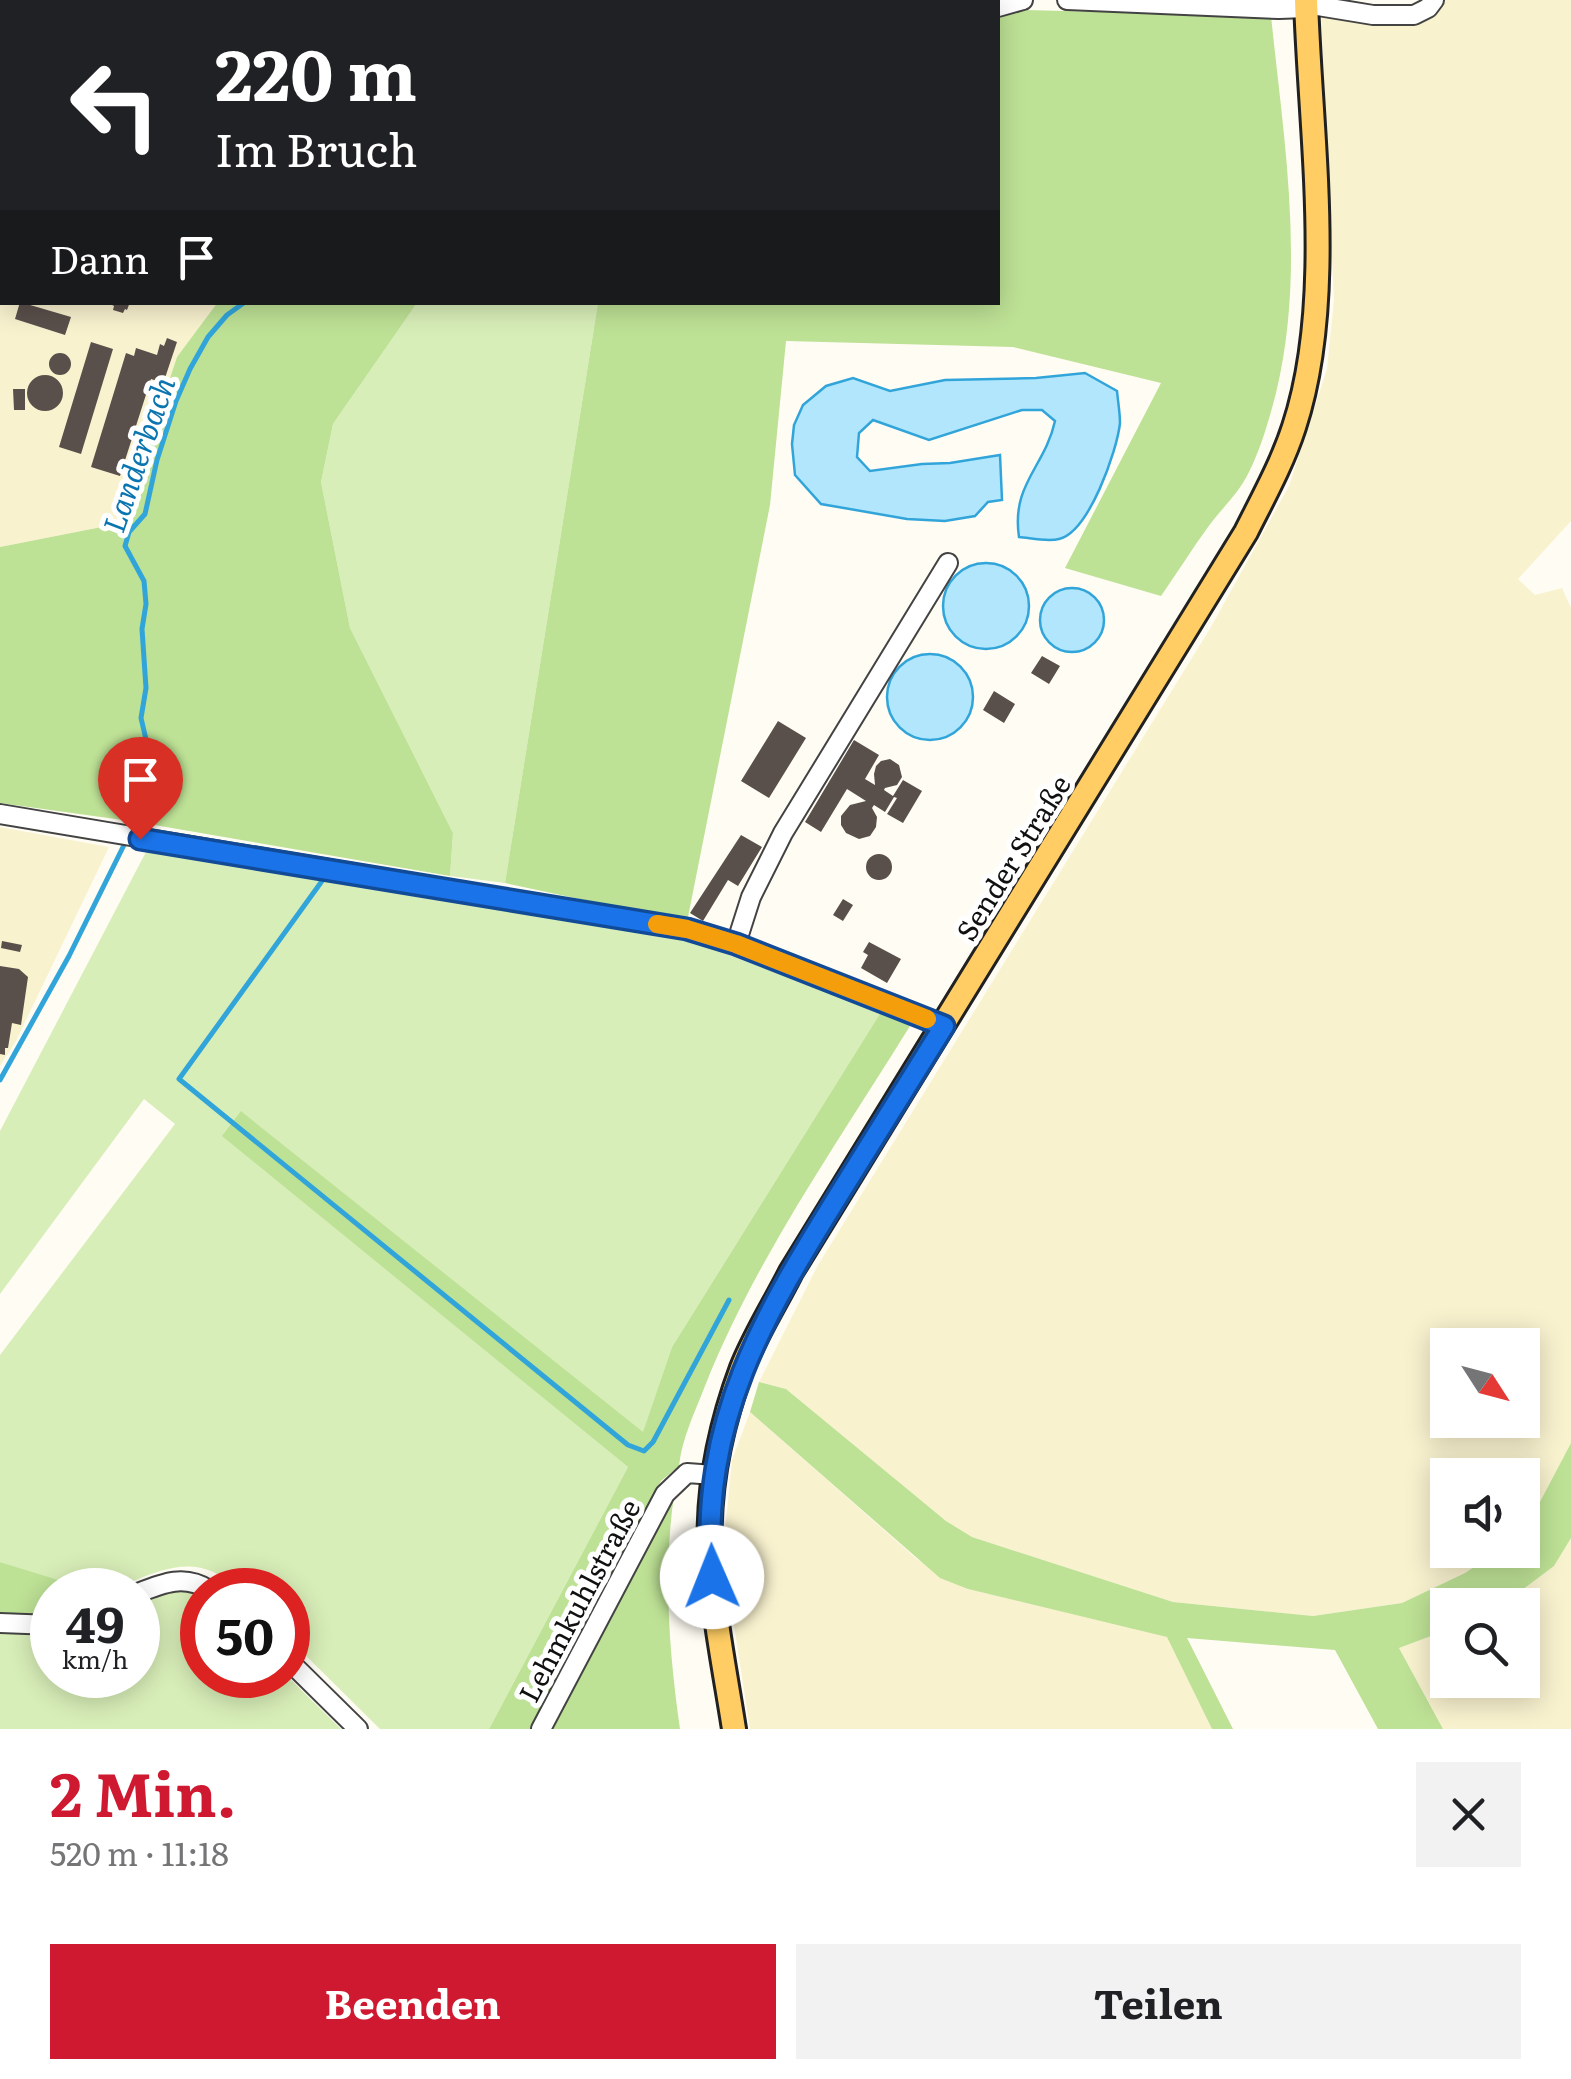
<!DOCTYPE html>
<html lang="de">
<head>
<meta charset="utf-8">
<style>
	:root { --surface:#fff; --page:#f2f2f2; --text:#202124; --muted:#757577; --accent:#cf1930 }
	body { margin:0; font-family:Literata,serif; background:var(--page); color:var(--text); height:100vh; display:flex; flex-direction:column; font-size:38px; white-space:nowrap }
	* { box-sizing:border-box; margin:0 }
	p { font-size:32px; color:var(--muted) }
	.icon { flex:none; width:55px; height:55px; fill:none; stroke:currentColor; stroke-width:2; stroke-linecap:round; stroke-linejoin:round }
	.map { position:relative; height:1729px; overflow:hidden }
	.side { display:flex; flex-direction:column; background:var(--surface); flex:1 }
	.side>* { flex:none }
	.hud { position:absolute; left:0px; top:0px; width:1000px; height:305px; box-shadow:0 5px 25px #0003; background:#202124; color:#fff; overflow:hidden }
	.needle { width:65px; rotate:126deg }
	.controls { position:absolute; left:1430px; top:1328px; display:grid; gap:20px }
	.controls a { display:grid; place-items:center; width:110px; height:110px; border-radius:0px; background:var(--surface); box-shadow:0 5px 25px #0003; font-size:50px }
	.speed { position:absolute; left:30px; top:1568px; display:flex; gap:20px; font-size:50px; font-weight:700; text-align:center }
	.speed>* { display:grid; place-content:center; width:130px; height:130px; border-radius:50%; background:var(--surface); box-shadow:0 5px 25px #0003; line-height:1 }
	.speed small { font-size:25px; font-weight:400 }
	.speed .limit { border:15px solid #d22; background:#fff; color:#111 }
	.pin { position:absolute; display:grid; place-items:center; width:85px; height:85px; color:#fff; margin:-102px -42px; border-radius:50% 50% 50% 0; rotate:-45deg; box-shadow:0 0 10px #0007 }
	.pin .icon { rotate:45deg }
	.me { position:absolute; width:110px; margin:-55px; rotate:359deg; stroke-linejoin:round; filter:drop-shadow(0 0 8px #0008) }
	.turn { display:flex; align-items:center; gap:35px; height:210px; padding:0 50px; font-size:45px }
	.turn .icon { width:130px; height:130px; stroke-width:2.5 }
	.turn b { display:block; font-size:70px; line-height:85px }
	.then { display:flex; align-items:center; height:95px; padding:0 50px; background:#0003; gap:20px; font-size:38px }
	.round { display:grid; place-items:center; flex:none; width:105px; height:105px; border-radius:0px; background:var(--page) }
	.headline { display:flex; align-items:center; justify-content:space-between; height:170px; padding:0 50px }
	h1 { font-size:60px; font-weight:700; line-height:75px; color:var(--accent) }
	.primary-button { display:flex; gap:20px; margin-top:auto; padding:20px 50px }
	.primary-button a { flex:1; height:115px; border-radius:0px; background:var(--accent); color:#fff; font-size:40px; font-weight:700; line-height:115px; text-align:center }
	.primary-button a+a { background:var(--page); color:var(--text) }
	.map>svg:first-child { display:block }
	.farmland { fill:#f9f2cf; fill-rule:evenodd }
	.green { fill:#d8eeb8 }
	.forest { fill:#bde195 }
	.water { fill:#b2e6fc; stroke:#31a5da; stroke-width:2.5 }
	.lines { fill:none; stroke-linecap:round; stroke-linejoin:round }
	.stream { stroke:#31a5da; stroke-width:5 }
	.building { fill:#5a504b }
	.minor-casing { stroke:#434343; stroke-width:22 }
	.major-casing { stroke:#212121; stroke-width:28 }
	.minor { stroke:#fff; stroke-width:18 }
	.major { stroke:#ffcd63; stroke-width:22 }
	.route-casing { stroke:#114b97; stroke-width:25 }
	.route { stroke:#1a73e8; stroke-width:18 }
	.slow { stroke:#f59e0b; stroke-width:18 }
	.labels { text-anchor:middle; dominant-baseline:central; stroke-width:10; stroke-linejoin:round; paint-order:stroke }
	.street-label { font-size:28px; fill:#101010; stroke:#fff }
	.water-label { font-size:30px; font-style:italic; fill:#0b75b0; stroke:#fff }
</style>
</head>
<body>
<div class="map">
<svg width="1571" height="1729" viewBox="0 0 1571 1729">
	<rect width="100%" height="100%" fill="#fffcf3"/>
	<!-- farmland -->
	<path class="farmland" d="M 1445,0 L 1571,0 L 1571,521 L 1518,579 L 1535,595 L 1562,588 L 1571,608 L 1571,1443 L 1523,1534 L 1522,1475 L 1448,1475 L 1448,1550 L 1499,1550 L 1465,1573 L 1402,1603 L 1313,1616 L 1173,1602 L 972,1537 L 946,1521 L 786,1389 L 759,1382 L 818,1265 L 1211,627 L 1289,486 L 1327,369 L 1334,300 L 1321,15 L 1418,19 ZM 1448,1345 L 1522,1345 L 1522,1420 L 1448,1420 Z
		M 2,233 L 2,302 L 218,303 L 177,357 L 122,523 L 0,547 L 0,236 Z
		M 0,827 L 109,847 L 16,1041 L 0,1066 Z
		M 750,1412 L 918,1560 L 968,1589 L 1167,1636 L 1212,1729 L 750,1729 L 723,1553 L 732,1460 Z
		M 1571,1538 L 1571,1729 L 1443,1729 L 1399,1648 L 1447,1630 L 1448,1680 L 1522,1680 L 1522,1605 L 1502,1605 L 1554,1566 Z"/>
	<!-- green -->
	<path class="green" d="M 0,0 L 137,0 L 137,2 L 2,2 L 2,49 L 0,49 Z
		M 476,0 L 899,0 L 891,2 L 476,2 Z
		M 417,303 L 598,303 L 505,883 L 450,876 L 453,833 L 350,628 L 321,482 L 333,424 Z
		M 147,850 L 683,938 L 881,1012 L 672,1347 L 643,1433 L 242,1112 L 223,1136 L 628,1467 L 489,1729 L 380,1729 L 288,1638 L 288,1590 L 238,1590 C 205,1557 175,1564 136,1580 C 120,1586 109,1592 91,1590 C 66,1587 26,1570 0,1562 L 0,1355 L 175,1124 L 144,1099 L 0,1294 L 0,1131 Z
		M 182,1589 L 202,1597 L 202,1675 L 286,1675 L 341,1729 L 0,1729 L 0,1629 L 52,1634 L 52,1675 L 138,1675 L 138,1602 Z"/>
	<!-- forest -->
	<path class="forest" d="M 238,0 L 476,0 L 476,2 L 238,2 Z
		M 1024,10 L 1271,16 C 1284,142 1306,269 1276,393 C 1269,420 1261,448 1249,472 C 1239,493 1222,508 1208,527 C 1192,549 1177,573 1161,596 L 1065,568 L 1161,383 L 1013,347 L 786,341 L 770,505 L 687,922 L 505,883 L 598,303 L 998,302 L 998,18 Z
		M 0,49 L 2,49 L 2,213 L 0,216 Z
		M 218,302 L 417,303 L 333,424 L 321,482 L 350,628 L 453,833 L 450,876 L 137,822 L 0,803 L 0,547 L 122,523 L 177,357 Z
		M 881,1012 L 910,1026 C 839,1141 754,1261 705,1386 C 695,1412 682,1438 679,1466 L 661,1481 L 532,1729 L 489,1729 L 628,1467 L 222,1136 L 241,1111 L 643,1432 L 672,1347 Z
		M 759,1382 L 786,1389 L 946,1521 L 972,1537 L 1173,1602 L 1313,1616 L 1402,1603 L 1465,1573 L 1499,1550 L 1522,1550 L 1523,1534 L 1571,1443 L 1571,1538 L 1554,1566 L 1502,1605 L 1448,1605 L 1447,1630 L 1399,1648 L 1443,1729 L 1378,1729 L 1335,1650 L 1187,1638 L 1233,1729 L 1212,1729 L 1167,1637 L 968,1589 L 940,1578 L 750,1412 Z
		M 674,1495 C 663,1572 669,1652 680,1729 L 550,1729 L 665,1510 Z
		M 0,1562 L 90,1590 L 52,1590 L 52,1618 L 0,1612 Z"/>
	<!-- water -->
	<path class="water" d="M 1085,373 L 1117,391 C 1118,402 1120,413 1120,423 C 1117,451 1089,532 1059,539 C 1047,542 1031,538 1019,537 C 1011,484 1045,467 1055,421 L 1042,410 L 1022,410 L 929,440 L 873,420 L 859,433 L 857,457 L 870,471 L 922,464 L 950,463 L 1000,455 L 1002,500 L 988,502 L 975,516 L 945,521 L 907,519 L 821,504 L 795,475 L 792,444 L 794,425 L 803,405 L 826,386 L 853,378 L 890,391 L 945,380 L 1036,378 Z
		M943 606a43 43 0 1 1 86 0a43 43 0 1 1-86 0Z
		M1040 620a32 32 0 1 1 64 0a32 32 0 1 1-64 0Z
		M887 697a43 43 0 1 1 86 0a43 43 0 1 1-86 0Z"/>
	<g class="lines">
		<!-- stream -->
		<path class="stream" d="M 375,2 L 377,0
			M 131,829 L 152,765 L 141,718 L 146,688 L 142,629 L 146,604 L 144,581 L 125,546 L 129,532 L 145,514 L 157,460 L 176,401 L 190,369 L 208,337 L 227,315 L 245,302
			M 322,881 L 179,1079 L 628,1445 L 644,1451 L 653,1442 L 729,1300
			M 0,1080 L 69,956 L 127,839"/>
	</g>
	<!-- building -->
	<path class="building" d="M 20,302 L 71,317 L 65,335 L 15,319 Z
		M 107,302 L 130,302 L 127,310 L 125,309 L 123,313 L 113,310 L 114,306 Z
		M 167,338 L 177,342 L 162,387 L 156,385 L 157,381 L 151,379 L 120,476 L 91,467 L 126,353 L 134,356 L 136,348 L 157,355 L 160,344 L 164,346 Z
		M 91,342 L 113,349 L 81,454 L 59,447 Z
		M49 364a11 11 0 1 1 22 0a11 11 0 1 1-22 0Z
		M27 393a18 18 0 1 1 36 0a18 18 0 1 1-36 0Z
		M 13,389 L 25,389 L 25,410 L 14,410 Z
		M 1042,656 L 1060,666 L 1049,684 L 1031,673 Z
		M 994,691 L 1015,704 L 1004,723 L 983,710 Z
		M 778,721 L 806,738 L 769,798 L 741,781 Z
		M 854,740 L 879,755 L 865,779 L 875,785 L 874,774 L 876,766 L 881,761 L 890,759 L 899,765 L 902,777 L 897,785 L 885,788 L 884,790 L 893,796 L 903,780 L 922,791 L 903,823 L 887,814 L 897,798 L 894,797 L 885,812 L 874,805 L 872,808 L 877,817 L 876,827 L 870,836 L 859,839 L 846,833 L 841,825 L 841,816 L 850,805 L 866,801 L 847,789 L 821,832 L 805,822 Z
		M 741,835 L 762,847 L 738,886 L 728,880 L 703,921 L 690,913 Z
		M866 867a13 13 0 1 1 26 0a13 13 0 1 1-26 0Z
		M 843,899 L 853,905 L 843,921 L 833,915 Z
		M 2,941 L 22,945 L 20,952 L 1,948 Z
		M 869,942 L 901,959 L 887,983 L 861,968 L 868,955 L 863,952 Z
		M 0,966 L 19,969 L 28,977 L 21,1025 L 12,1023 L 8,1048 L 5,1048 L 5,1055 L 0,1054 Z"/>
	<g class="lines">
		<!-- minor casing -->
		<g class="minor-casing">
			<path id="minor" d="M 1067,0 L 1279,9 L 1306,8
				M 1306,4 L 1373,15 L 1414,15 L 1428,8 L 1434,0
				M 998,7 L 1023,0
				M 0,814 L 687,929 L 736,944 L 943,1026
				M 736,944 L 751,897 L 783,833 L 948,563
				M 138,1593 C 163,1583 185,1574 209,1590
				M 0,1623 L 52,1625
				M 288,1660 L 358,1729
				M 541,1729 L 665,1494 L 687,1473 L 714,1475"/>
		</g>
		<!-- major casing -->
		<g class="major-casing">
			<path id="major" d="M 734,1729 C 725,1671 713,1613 710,1555 C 707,1491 720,1427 742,1368 C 755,1335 775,1304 791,1272 L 1246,532 C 1263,498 1282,464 1294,427 C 1336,300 1310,133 1306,0"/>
		</g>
		<!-- minor -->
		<use href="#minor" class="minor"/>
		<!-- major -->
		<use href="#major" class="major"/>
	</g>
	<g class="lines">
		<!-- route casing -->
		<g class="route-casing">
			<path id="route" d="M 140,839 L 687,929 L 736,944 L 944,1026 C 910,1080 877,1134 843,1188 C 764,1315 699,1421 712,1577"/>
		</g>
		<!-- route -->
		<use href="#route" class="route"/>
		<!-- slow -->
		<path class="slow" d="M 657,924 L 687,929 L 736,944 L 927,1019"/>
	</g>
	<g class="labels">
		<!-- street labels -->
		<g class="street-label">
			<text transform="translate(1012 857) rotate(-58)">Sender Straße</text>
			<text transform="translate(578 1600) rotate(-62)">Lehmkuhlstraße</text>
		</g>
		<!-- water labels -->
		<g class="water-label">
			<text transform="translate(137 454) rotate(-71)">Landerbach</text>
		</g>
	</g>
</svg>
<div class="controls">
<a><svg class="needle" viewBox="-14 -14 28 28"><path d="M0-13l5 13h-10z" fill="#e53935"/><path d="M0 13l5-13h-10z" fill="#757577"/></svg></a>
<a><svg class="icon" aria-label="sound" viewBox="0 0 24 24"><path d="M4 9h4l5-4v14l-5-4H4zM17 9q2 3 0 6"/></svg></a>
<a><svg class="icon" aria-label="search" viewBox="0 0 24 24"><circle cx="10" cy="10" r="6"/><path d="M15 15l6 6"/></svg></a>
</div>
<div class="speed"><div>49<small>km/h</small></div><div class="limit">50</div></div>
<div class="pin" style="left:140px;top:839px;background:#d93025"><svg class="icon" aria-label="arrive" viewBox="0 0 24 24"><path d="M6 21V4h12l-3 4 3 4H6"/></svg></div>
<svg class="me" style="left:712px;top:1577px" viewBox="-20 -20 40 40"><circle r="19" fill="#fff"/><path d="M0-13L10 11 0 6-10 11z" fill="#1a73e8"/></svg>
<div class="hud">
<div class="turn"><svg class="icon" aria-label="left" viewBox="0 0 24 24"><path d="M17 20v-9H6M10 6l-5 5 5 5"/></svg><div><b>220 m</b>Im Bruch</div></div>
<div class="then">Dann<svg class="icon" aria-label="arrive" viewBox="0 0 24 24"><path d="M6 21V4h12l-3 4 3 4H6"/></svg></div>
</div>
</div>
<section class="side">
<div class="headline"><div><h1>2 Min.</h1><p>520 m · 11:18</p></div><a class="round"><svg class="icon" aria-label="close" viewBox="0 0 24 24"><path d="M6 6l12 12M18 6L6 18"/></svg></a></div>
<div class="primary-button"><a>Beenden</a><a>Teilen</a></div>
</section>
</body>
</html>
